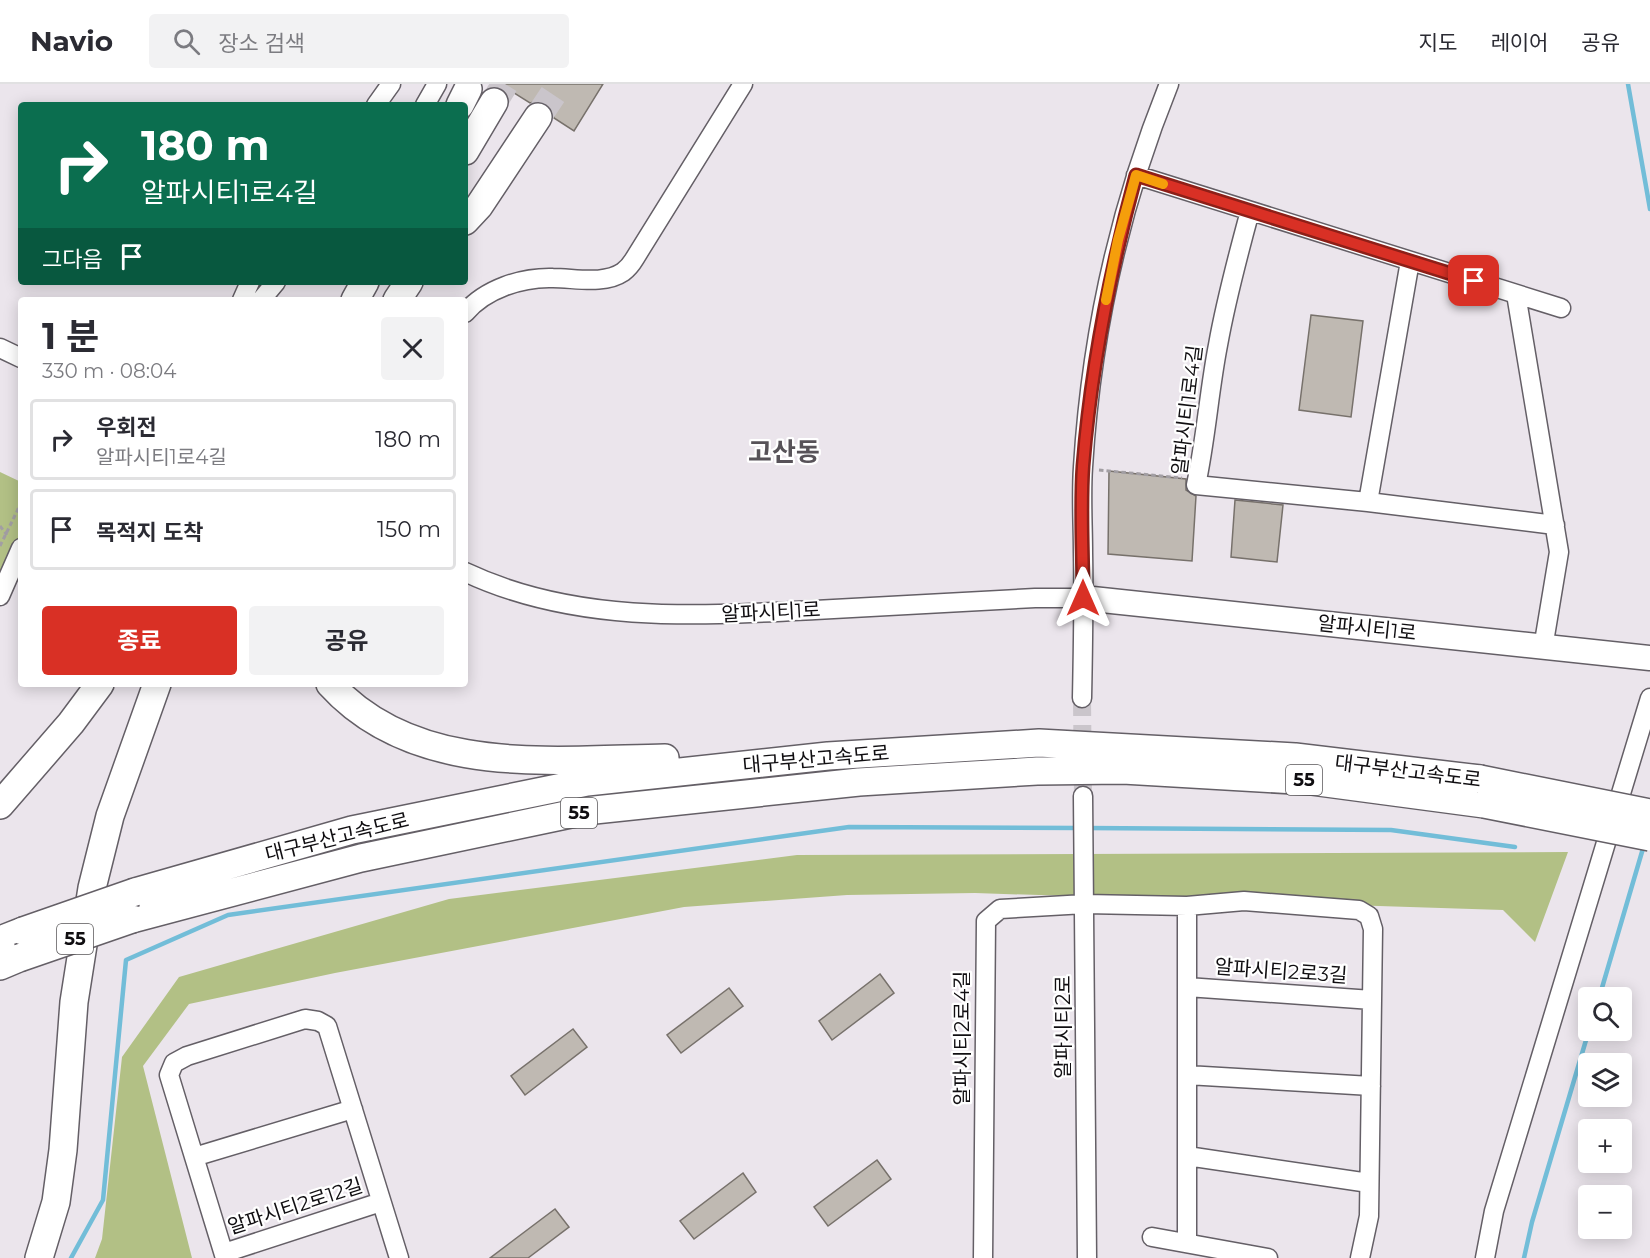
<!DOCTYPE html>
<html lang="ko">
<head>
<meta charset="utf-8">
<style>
	:root { --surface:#fff; --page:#f2f2f3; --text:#2b2b33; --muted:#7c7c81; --line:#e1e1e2; --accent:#d93025 }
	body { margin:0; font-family:Montserrat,"Noto Sans KR",sans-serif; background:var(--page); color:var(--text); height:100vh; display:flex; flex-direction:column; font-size:22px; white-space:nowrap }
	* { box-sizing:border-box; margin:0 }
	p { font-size:20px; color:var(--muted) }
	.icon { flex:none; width:33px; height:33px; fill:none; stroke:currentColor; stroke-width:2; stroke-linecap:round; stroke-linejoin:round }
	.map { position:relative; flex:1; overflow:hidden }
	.side { position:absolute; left:18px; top:213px; width:450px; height:390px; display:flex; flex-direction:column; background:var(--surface); border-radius:6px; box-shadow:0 3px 15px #0003 }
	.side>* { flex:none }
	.banner { position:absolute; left:18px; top:18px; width:450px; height:183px; border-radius:6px; box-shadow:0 3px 15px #0003; background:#0b6e4f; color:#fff; overflow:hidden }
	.fabs { position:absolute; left:1578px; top:903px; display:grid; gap:12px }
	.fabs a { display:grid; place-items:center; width:54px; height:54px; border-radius:6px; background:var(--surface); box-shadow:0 3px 15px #0003; font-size:30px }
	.pin { position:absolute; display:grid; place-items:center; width:51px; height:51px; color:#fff; margin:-26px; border-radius:12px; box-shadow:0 3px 9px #0006 }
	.me { position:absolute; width:66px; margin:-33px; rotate:0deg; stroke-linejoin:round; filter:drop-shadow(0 0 4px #0008) }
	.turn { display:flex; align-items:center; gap:21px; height:126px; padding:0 24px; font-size:27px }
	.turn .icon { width:78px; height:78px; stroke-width:2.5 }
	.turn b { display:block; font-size:42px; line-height:51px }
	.then { display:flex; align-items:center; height:57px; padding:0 24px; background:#0003; gap:12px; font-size:22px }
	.round { display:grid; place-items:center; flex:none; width:63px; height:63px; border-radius:6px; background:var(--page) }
	.head { display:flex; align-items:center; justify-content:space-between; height:102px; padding:0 24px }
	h1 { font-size:36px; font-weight:700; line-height:45px }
	.button { display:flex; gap:12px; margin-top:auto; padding:12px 24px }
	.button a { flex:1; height:69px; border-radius:6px; background:var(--accent); color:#fff; font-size:24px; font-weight:700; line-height:69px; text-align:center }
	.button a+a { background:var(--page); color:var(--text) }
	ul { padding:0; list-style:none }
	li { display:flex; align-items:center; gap:18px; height:81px; margin:0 12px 9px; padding:0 12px; border:3px solid var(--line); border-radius:6px }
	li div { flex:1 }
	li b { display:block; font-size:22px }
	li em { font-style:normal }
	header { display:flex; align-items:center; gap:36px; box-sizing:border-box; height:84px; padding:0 30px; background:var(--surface); border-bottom:2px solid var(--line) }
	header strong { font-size:28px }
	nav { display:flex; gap:33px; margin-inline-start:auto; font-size:21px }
	.search { width:420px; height:54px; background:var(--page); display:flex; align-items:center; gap:15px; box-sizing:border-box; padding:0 21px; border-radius:6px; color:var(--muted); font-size:22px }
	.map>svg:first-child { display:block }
	.green { fill:#b2c085 }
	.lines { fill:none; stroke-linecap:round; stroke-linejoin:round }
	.stream { stroke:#72bdd8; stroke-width:4.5 }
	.building { fill:#bfb9b2; stroke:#77716b; stroke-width:1.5 }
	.minor-tunnel { stroke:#cac5cb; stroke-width:18; stroke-dasharray:18 9; stroke-linecap:butt }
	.highway-tunnel { stroke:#cac5cb; stroke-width:27; stroke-dasharray:27 14; stroke-linecap:butt }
	.minor-casing { stroke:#645f66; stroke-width:21 }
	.major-casing { stroke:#645f66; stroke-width:27 }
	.highway-casing { stroke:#645f66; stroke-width:30 }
	.path { stroke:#a29ea3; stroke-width:3; stroke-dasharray:4.5 3; stroke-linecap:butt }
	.minor { stroke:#fff; stroke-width:18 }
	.major { stroke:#fff; stroke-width:24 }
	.highway { stroke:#fff; stroke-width:27 }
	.highway-bridge-casing { stroke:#645f66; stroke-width:30; stroke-linecap:butt }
	.highway-bridge { stroke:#fff; stroke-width:27 }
	.route-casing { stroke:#8d1f18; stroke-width:15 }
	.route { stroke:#d93025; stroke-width:10 }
	.slow { stroke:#f59e0b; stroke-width:10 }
	.labels { text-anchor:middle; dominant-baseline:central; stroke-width:4.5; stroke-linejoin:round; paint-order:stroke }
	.shield { fill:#fff; stroke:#585658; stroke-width:1.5 }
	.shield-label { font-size:18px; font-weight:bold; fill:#100e11 }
	.street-label { font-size:20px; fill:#100e11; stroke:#fff }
	.district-label { font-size:26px; font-weight:bold; fill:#575258; stroke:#fff }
</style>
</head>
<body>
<header>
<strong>Navio</strong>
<div class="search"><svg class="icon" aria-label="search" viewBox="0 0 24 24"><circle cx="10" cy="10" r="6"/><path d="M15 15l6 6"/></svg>장소 검색</div>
<nav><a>지도</a><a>레이어</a><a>공유</a></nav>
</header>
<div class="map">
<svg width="1650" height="1174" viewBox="0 0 1650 1174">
	<rect width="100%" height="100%" fill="#ebe5ec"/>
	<!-- green -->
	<path class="green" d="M 0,388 L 21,398 L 21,464 L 0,511 Z
		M 1568,768 L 1535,858 L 1503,826 L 975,809 L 847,811 L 684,823 L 335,889 L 189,920 L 143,982 L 192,1174 L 95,1174 L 102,1155 L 122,973 L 179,893 L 449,815 L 797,771 Z"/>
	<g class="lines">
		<!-- stream -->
		<path class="stream" d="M 1628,0 L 1650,125
			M 1086,744 L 1391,746 L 1515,763
			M 1599,914 L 1644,761
			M 71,1174 L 103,1116 L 126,876 L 228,831 L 849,743 L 1078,744
			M 1524,1174 L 1532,1138 L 1589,946"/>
	</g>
	<!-- building -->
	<path class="building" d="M 500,0 L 603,0 L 574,47 L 554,34 L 552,26 L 546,20 L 538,17 L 530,19 Z
		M 1311,231 L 1363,237 L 1351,333 L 1299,326 Z
		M 1109,387 L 1186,395 L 1186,406 L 1196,412 L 1192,477 L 1108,470 Z
		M 1235,416 L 1283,421 L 1277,478 L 1231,473 Z
		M 880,890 L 894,909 L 832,956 L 819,937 Z
		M 729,904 L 743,922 L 681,969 L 667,951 Z
		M 573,945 L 587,963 L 525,1011 L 511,992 Z
		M 877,1076 L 891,1095 L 828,1142 L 814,1123 Z
		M 743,1089 L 756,1108 L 694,1155 L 680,1137 Z
		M 555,1125 L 569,1143 L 528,1174 L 490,1174 Z"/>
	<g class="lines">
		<!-- minor-tunnel -->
		<path class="minor-tunnel" d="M 1082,614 L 1083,712"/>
		<!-- highway-tunnel -->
		<path class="highway-tunnel" d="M 494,18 L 505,0
			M 538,33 L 560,0"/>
		<!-- minor casing -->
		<g class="minor-casing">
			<path id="minor" d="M 376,21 L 391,0
				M 425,21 L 437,0
				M 1136,91 L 1561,224
				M 1250,127 C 1238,171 1226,216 1218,261 C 1209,307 1206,355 1196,401 L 1368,418 L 1555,441
				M 1516,210 L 1559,468 L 1543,564
				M 242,216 L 250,198
				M 261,216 L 276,198
				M 465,229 C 485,205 522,193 553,194 C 575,194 604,201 623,188 C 627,185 632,179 635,174 L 743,0
				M 0,264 L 21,274
				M 1368,418 L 1410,177
				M 465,488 C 575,540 698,532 815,526 C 888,522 961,518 1035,514 L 1083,514
				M 0,512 L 21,464
				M 1082,614 C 1083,566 1084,518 1083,469 C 1083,441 1081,412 1083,383 C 1091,252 1120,121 1169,0
				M 1083,712 L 1087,1174
				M 1187,822 L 1187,1159
				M 1187,903 L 1372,916
				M 1187,991 L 1371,1002
				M 1187,1072 L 1369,1099
				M 194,1073 L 353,1025
				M 1152,1153 L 1268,1174
				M 224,1169 L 381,1118
				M 225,1174 L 169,991 L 174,979 L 187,972 L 305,935 L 318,937 L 327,942 L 399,1174
				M 983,1174 L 986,837 L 1000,825 L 1085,820 L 1187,822 L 1244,817 L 1359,826 L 1369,832 L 1373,845 L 1369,1132 L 1360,1174
				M 1485,1174 L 1494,1127 L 1650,614"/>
		</g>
		<!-- major casing -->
		<g class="major-casing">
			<path id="major" d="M 1083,514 L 1650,574"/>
		</g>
		<!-- highway casing -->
		<g class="highway-casing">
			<path id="highway" d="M 460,21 L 468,5
				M 465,67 L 494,18
				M 465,137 L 479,122 L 538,33
				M 355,216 L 365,198
				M 397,216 L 409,198
				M 330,600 C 414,693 552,676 665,674
				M 0,721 L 71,639 L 100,600
				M 135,808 L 352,746 L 587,698 L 828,672 L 1039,659 L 1295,673 L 1480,695
				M 132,835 L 361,774 L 585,727 L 859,698 L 1037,687 L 1123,686 L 1311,697 L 1484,720
				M 0,856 L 23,847
				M 0,882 L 19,874
				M 39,1174 L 56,1118 L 63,1066 L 74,918 L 92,804 L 110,732 L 157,600"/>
		</g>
		<!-- path -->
		<path class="path" d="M 1099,386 L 1182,394
			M 0,442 L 7,451
			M 0,462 L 21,419"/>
		<!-- minor -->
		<use href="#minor" class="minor"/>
		<!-- major -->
		<use href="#major" class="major"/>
		<!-- highway -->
		<use href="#highway" class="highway"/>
		<!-- highway-bridge casing -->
		<g class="highway-bridge-casing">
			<path id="highway-bridge" d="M 1480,695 L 1650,729
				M 1484,720 L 1650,753
				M 23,847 L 135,808
				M 19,874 L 132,835"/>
		</g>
		<!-- highway-bridge -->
		<use href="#highway-bridge" class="highway-bridge"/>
	</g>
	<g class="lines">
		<!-- route casing -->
		<g class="route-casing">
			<path id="route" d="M 1083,514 C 1083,470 1080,425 1083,382 C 1091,283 1110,187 1136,91 L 1474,197"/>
		</g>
		<!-- route -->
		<use href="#route" class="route"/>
		<!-- slow -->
		<path class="slow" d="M 1106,216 L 1118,156 L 1136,91 L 1163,100"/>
	</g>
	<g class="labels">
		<!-- shield labels -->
		<g class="shield">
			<rect x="1286" y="681" width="36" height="30" rx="4.5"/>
			<rect x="561" y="714" width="36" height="30" rx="4.5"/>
			<rect x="57" y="840" width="36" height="30" rx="4.5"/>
		</g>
		<g class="shield-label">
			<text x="1304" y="696">55</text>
			<text x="579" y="729">55</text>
			<text x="75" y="855">55</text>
		</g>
		<!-- street labels -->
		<g class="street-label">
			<text transform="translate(1187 326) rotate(-83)">알파시티1로4길</text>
			<text transform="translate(771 528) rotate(-3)">알파시티1로</text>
			<text transform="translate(1367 544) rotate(6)">알파시티1로</text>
			<text transform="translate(816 675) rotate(-5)">대구부산고속도로</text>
			<text transform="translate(1408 687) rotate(7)">대구부산고속도로</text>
			<text transform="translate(337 753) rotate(-14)">대구부산고속도로</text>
			<text transform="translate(1281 887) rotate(4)">알파시티2로3길</text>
			<text transform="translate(1063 943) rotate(-90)">알파시티2로</text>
			<text transform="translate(962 954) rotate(-90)">알파시티2로4길</text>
			<text transform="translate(295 1122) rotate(-18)">알파시티2로12길</text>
		</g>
		<!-- district labels -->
		<g class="district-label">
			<text x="784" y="368">고산동</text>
		</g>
	</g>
</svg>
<div class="fabs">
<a><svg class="icon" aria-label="search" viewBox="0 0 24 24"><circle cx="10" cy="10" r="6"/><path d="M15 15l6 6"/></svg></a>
<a><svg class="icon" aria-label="layers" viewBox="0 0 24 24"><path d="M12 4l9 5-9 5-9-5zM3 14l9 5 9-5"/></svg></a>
<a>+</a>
<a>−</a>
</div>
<div class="pin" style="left:1474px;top:197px;background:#d93025"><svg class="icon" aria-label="arrive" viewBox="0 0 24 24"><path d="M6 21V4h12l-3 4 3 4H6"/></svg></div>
<svg class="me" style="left:1083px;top:514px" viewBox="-20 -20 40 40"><path d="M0-17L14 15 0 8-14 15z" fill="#d93025" stroke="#fff" stroke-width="4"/></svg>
<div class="banner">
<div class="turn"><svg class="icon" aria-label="right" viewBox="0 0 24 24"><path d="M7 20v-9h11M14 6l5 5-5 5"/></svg><div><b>180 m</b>알파시티1로4길</div></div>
<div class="then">그다음<svg class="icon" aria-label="arrive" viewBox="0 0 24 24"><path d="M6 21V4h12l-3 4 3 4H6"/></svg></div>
</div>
<section class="side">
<div class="head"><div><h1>1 분</h1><p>330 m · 08:04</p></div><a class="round"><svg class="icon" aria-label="close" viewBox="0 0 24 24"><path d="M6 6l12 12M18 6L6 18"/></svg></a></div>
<ul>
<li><svg class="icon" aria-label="right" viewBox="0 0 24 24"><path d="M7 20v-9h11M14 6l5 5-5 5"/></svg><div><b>우회전</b><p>알파시티1로4길</p></div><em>180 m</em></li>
<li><svg class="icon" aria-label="arrive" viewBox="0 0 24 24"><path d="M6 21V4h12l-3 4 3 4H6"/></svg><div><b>목적지 도착</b></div><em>150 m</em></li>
</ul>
<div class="button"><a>종료</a><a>공유</a></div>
</section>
</div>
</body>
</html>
